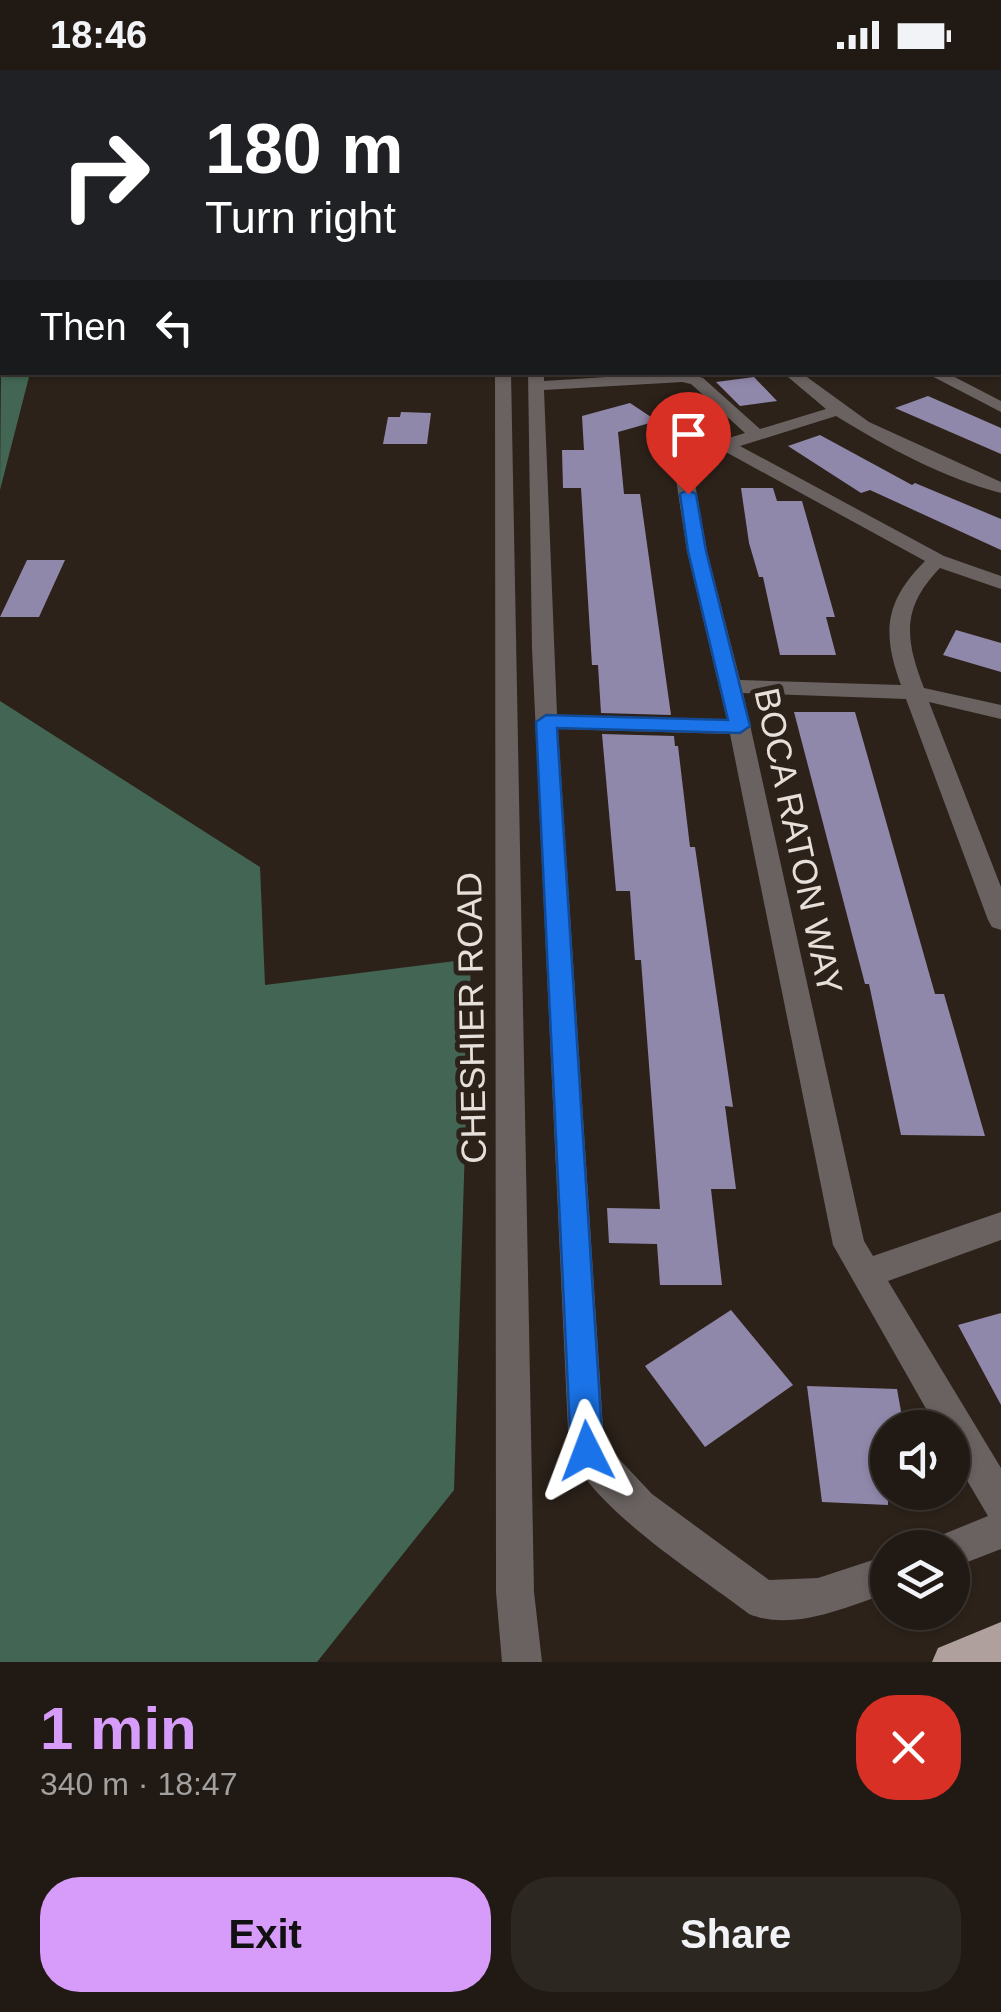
<!DOCTYPE html>
<html lang="en">
<head>
<meta charset="utf-8">
<style>
	:root { --surface:#211a14; --page:#2d2722; --text:#f1f3f6; --muted:#a2a1a0; --line:#3e3834; --accent:#d79bf9 }
	body { margin:0; font-family:Arial,sans-serif; background:var(--page); color:var(--text); height:100vh; display:flex; flex-direction:column; font-size:38px; white-space:nowrap }
	* { box-sizing:border-box; margin:0 }
	p { font-size:32px; color:var(--muted) }
	.icon { flex:none; width:55px; height:55px; fill:none; stroke:currentColor; stroke-width:2; stroke-linecap:round; stroke-linejoin:round }
	.map { position:relative; height:1592px; overflow:hidden }
	.details { display:flex; flex-direction:column; background:var(--surface); flex:1 }
	.details>* { flex:none }
	.hud { position:absolute; left:0px; top:0px; width:1002px; height:305px; box-shadow:0 2px 8px #0004,0 0 0 2px var(--line); background:#202124; color:#fff; overflow:hidden }
	.fabs { position:absolute; left:870px; top:1340px; display:grid; gap:20px }
	.fabs a { display:grid; place-items:center; width:100px; height:100px; border-radius:50%; background:var(--surface); box-shadow:0 2px 8px #0004,0 0 0 2px var(--line); font-size:50px }
	.pin { position:absolute; display:grid; place-items:center; width:85px; height:85px; color:#fff; margin:-102px -42px; border-radius:50% 50% 50% 0; rotate:-45deg; box-shadow:0 0 10px #0007 }
	.pin .icon { rotate:45deg }
	.me { position:absolute; width:110px; margin:-55px; rotate:357deg; stroke-linejoin:round; filter:drop-shadow(0 0 8px #0008) }
	.turn { display:flex; align-items:center; gap:35px; height:210px; padding:0 40px; font-size:45px }
	.turn .icon { width:130px; height:130px; stroke-width:2.5 }
	.turn b { display:block; font-size:70px; line-height:85px }
	.then { display:flex; align-items:center; height:95px; padding:0 40px; background:#0003; gap:20px; font-size:38px }
	.round { display:grid; place-items:center; flex:none; width:105px; height:105px; border-radius:40px; background:var(--page) }
	.summary { display:flex; align-items:center; justify-content:space-between; height:170px; padding:0 40px }
	h1 { font-size:60px; font-weight:800; line-height:75px; color:var(--accent) }
	.button { display:flex; gap:20px; margin-top:auto; padding:20px 40px }
	.button a { flex:1; height:115px; border-radius:40px; background:var(--accent); color:#111; font-size:40px; font-weight:800; line-height:115px; text-align:center }
	.button a+a { background:var(--page); color:var(--text) }
	.status { display:flex; justify-content:space-between; align-items:center; height:70px; padding:0 50px; background:var(--surface); direction:ltr }
	.status svg { height:28px; fill:currentColor }
	.map>svg:first-child { display:block }
	.forest { fill:#436654 }
	.building { fill:#9088aa }
	.lines { fill:none; stroke-linecap:round; stroke-linejoin:round }
	.minor { fill:#696260; fill-rule:evenodd }
	.major { fill:#afa09d; fill-rule:evenodd }
	.route { fill:#1a73e8; stroke:#114b97; stroke-width:2.5 }
	.labels { text-anchor:middle; dominant-baseline:central; stroke-width:10; stroke-linejoin:round; paint-order:stroke }
	.street-label { font-size:35px; fill:#e7e0da; stroke:#2c221a }
</style>
</head>
<body>
<div class="status"><b>18:46</b><svg viewBox="0 0 49 12"><path d="M0 12V9h3v3zM5 12V6h3v6zM10 12V3h3v9zM15 12V0h3v12zM26 1h20v11H26zM47 4h2v5h-2z"/></svg></div>
<div class="map">
<svg width="1001" height="1592" viewBox="0 0 1001 1592">
	<rect width="100%" height="100%" fill="#2c221a"/>
	<!-- forest -->
	<path class="forest" d="M 2,183 L 2,302 L 30,303 L 0,420 Z
		M 0,631 L 260,797 L 265,915 L 471,889 L 454,1420 L 317,1592 L 0,1592 Z"/>
	<!-- building -->
	<path class="building" d="M 754,307 L 777,331 L 740,336 L 716,312 Z
		M 928,326 L 1001,358 L 1001,384 L 895,338 Z
		M 630,333 L 657,351 L 618,362 L 624,424 L 640,424 L 671,645 L 601,643 L 598,595 L 592,595 L 581,418 L 563,418 L 562,380 L 584,380 L 582,346 Z
		M 401,342 L 431,343 L 427,374 L 383,374 L 388,347 L 400,347 Z
		M 820,365 L 912,415 L 915,413 L 1001,449 L 1001,480 L 870,420 L 861,423 L 788,376 Z
		M 741,418 L 773,418 L 777,431 L 802,431 L 835,547 L 826,547 L 836,585 L 780,585 L 763,507 L 759,507 L 749,473 Z
		M 27,490 L 65,490 L 39,547 L 0,547 Z
		M 956,560 L 1001,573 L 1001,602 L 943,585 Z
		M 794,642 L 855,642 L 935,924 L 944,924 L 985,1066 L 901,1065 L 869,914 L 865,914 Z
		M 602,664 L 674,666 L 675,676 L 678,676 L 690,777 L 695,777 L 733,1037 L 725,1036 L 736,1119 L 711,1119 L 722,1215 L 660,1215 L 657,1174 L 609,1173 L 607,1138 L 660,1139 L 641,890 L 635,890 L 630,821 L 616,821 Z
		M 731,1240 L 793,1315 L 705,1377 L 645,1296 Z
		M 1001,1243 L 1001,1335 L 958,1255 Z
		M 807,1316 L 897,1319 L 904,1358 L 888,1358 L 888,1435 L 822,1432 Z"/>
	<g class="lines">
		<!-- minor -->
		<path class="minor" d="M 520,0 L 538,0 L 539,2 L 523,2 Z
			M 578,0 L 597,0 L 598,2 L 581,2 Z
			M 848,0 L 862,0 L 863,2 L 850,2 Z
			M 1001,0 L 1001,6 L 995,2 L 996,1 Z
			M 0,14 L 2,14 L 2,20 L 0,20 Z
			M 1000,23 L 1001,23 L 1001,29 L 1000,29 Z
			M 2,143 L 2,154 L 0,155 L 0,144 Z
			M 1000,169 L 1001,169 L 1001,177 L 1000,177 Z
			M 1000,255 L 1001,255 L 1001,264 L 1000,264 Z
			M 495,302 L 511,302 L 534,1522 L 542,1592 L 502,1592 L 496,1522 Z
			M 528,302 L 544,302 L 544,311 L 684,302 L 703,308 L 760,359 L 826,339 L 782,302 L 800,302 L 869,352 L 1001,412 L 1001,423 C 944,408 886,377 836,346 L 740,376 L 944,486 L 1001,506 L 1001,519 L 940,498 C 901,538 905,569 924,618 L 1001,635 L 1001,649 L 929,632 L 1001,817 L 1001,860 L 992,857 L 988,850 L 906,629 L 743,623 L 864,1171 L 873,1186 L 1001,1142 L 1001,1170 L 888,1211 L 1001,1398 L 1001,1479 L 952,1498 L 952,1478 L 934,1478 L 939,1466 L 988,1446 L 952,1385 L 952,1358 L 937,1358 L 833,1175 L 730,664 L 558,659 L 604,1373 L 652,1424 L 769,1510 L 818,1508 L 888,1485 L 888,1523 C 846,1537 793,1562 749,1544 C 698,1505 593,1439 569,1381 L 532,578 ZM 682,312 L 691,314 L 745,363 L 690,380 L 674,396 L 687,481 L 727,650 L 557,645 L 544,320 ZM 724,381 L 925,491 C 884,532 882,563 901,615 L 740,610 L 707,481 L 692,397 L 702,388 Z
			M 924,302 L 945,302 L 1001,331 L 1001,342 Z"/>
		<!-- major -->
		<path class="major" d="M 1001,1552 L 1001,1592 L 932,1592 L 938,1578 Z"/>
	</g>
	<!-- route -->
	<path class="route" d="M 688,420 L 696,424 L 706,481 L 750,656 L 740,663 L 557,658 L 603,1381 L 599,1393 L 587,1398 L 575,1393 L 571,1381 L 536,652 L 546,645 L 728,650 L 688,481 L 680,424 Z"/>
	<g class="labels">
		<!-- street labels -->
		<g class="street-label">
			<text transform="translate(799 771) rotate(78)">BOCA RATON WAY</text>
			<text transform="translate(471 948) rotate(-91)">CHESHIER ROAD</text>
		</g>
	</g>
</svg>
<div class="fabs">
<a><svg class="icon" aria-label="sound" viewBox="0 0 24 24"><path d="M4 9h4l5-4v14l-5-4H4zM17 9q2 3 0 6"/></svg></a>
<a><svg class="icon" aria-label="layers" viewBox="0 0 24 24"><path d="M12 4l9 5-9 5-9-5zM3 14l9 5 9-5"/></svg></a>
</div>
<div class="pin" style="left:688px;top:424px;background:#d93025"><svg class="icon" aria-label="arrive" viewBox="0 0 24 24"><path d="M6 21V4h12l-3 4 3 4H6"/></svg></div>
<svg class="me" style="left:587px;top:1381px" viewBox="-20 -20 40 40"><path d="M0-17L14 15 0 8-14 15z" fill="#1a73e8" stroke="#fff" stroke-width="4"/></svg>
<div class="hud">
<div class="turn"><svg class="icon" aria-label="right" viewBox="0 0 24 24"><path d="M7 20v-9h11M14 6l5 5-5 5"/></svg><div><b>180 m</b>Turn right</div></div>
<div class="then">Then<svg class="icon" aria-label="left" viewBox="0 0 24 24"><path d="M17 20v-9H6M10 6l-5 5 5 5"/></svg></div>
</div>
</div>
<section class="details">
<div class="summary"><div><h1>1 min</h1><p>340 m · 18:47</p></div><a class="round" style="background:#d93025;color:#fff"><svg class="icon" aria-label="close" viewBox="0 0 24 24"><path d="M6 6l12 12M18 6L6 18"/></svg></a></div>
<div class="button"><a>Exit</a><a>Share</a></div>
</section>
</body>
</html>
